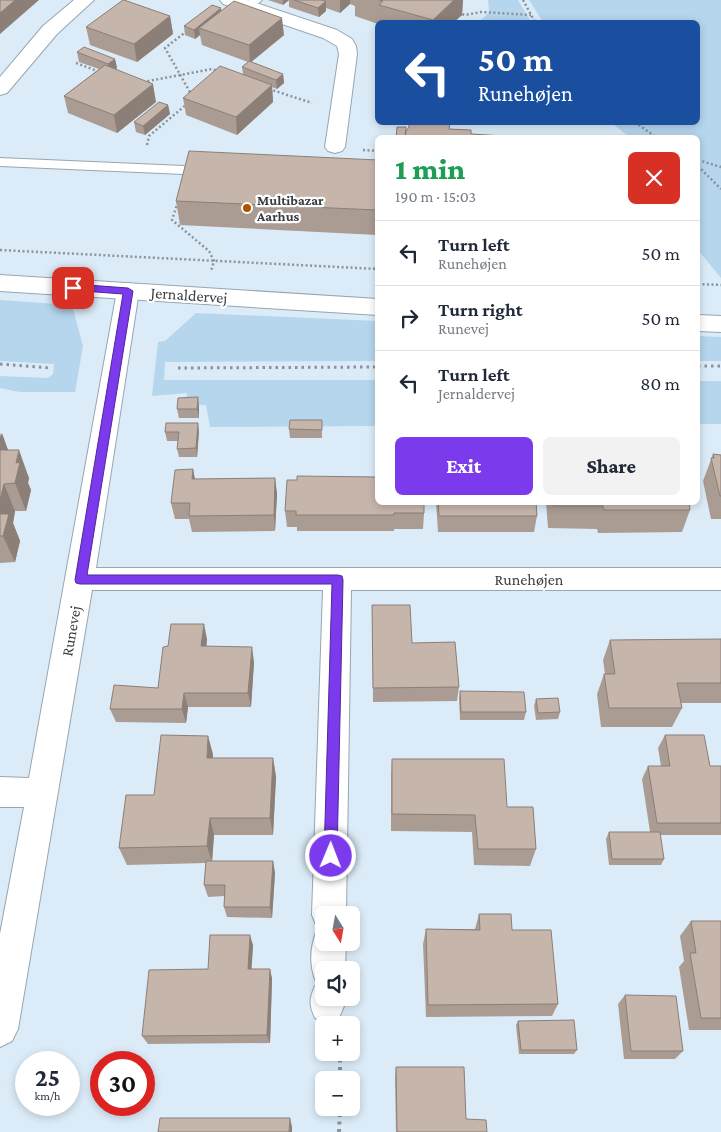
<!DOCTYPE html>
<html lang="en">
<head>
<meta charset="utf-8">
<style>
	:root { --surface:#fff; --page:#f2f2f3; --text:#1f2937; --muted:#747a83; --line:#e0e1e3; --accent:#7c3aed }
	body { margin:0; font-family:"Crimson Pro",serif; background:var(--page); color:var(--text); height:100vh; display:flex; flex-direction:column; font-size:19px; white-space:nowrap }
	* { box-sizing:border-box; margin:0 }
	p { font-size:16px; color:var(--muted) }
	.icon { flex:none; width:28px; height:28px; fill:none; stroke:currentColor; stroke-width:2; stroke-linecap:round; stroke-linejoin:round }
	.map { position:relative; flex:1; overflow:hidden }
	.details { position:absolute; left:375px; top:135px; width:325px; height:370px; display:flex; flex-direction:column; background:var(--surface); border-radius:8px; box-shadow:0 2px 8px #0003 }
	.details>* { flex:none }
	.banner { position:absolute; left:375px; top:20px; width:325px; height:105px; border-radius:8px; box-shadow:0 2px 8px #0003; background:#1a4fa0; color:#fff; overflow:hidden }
	.needle { width:32px; rotate:169deg }
	.controls { position:absolute; left:315px; top:906px; display:grid; gap:10px }
	.controls a { display:grid; place-items:center; width:45px; height:45px; border-radius:8px; background:var(--surface); box-shadow:0 2px 8px #0003; font-size:25px }
	.speed { position:absolute; left:15px; top:1051px; display:flex; gap:10px; font-size:25px; font-weight:700; text-align:center }
	.speed>* { display:grid; place-content:center; width:65px; height:65px; border-radius:50%; background:var(--surface); box-shadow:0 2px 8px #0003; line-height:1 }
	.speed small { font-size:12px; font-weight:400 }
	.speed .limit { border:8px solid #d22; background:#fff; color:#111 }
	.pin { position:absolute; display:grid; place-items:center; width:42px; height:42px; color:#fff; margin:-21px; border-radius:10px; box-shadow:0 2px 8px #0006 }
	.me { position:absolute; width:55px; margin:-28px; rotate:1deg; stroke-linejoin:round; filter:drop-shadow(0 0 4px #0008) }
	.turn { display:flex; align-items:center; gap:18px; height:105px; padding:0 20px; font-size:22px }
	.turn .icon { width:65px; height:65px; stroke-width:2.5 }
	.turn b { display:block; font-size:35px; line-height:42px }
	.round { display:grid; place-items:center; flex:none; width:52px; height:52px; border-radius:8px; background:var(--page) }
	.summary { display:flex; align-items:center; justify-content:space-between; height:85px; padding:0 20px }
	h1 { font-size:30px; font-weight:800; line-height:38px; color:#1e9e55 }
	.action { display:flex; gap:10px; margin-top:auto; padding:10px 20px }
	.action a { flex:1; height:58px; border-radius:8px; background:var(--accent); color:#fff; font-size:20px; font-weight:800; line-height:58px; text-align:center }
	.action a+a { background:var(--page); color:var(--text) }
	ul { padding:0; list-style:none }
	li { display:flex; align-items:center; gap:15px; height:65px; padding:0 20px; border-top:1px solid var(--line) }
	li div { flex:1 }
	li b { display:block; font-size:19px }
	li em { font-style:normal }
	.map>svg:first-child { display:block }
	.green { fill:#b5d6ed }
	.lines { fill:none; stroke-linecap:round; stroke-linejoin:round }
	.service-casing { stroke:#96a6b2; stroke-width:2 }
	.minor-casing { stroke:#96a6b2; stroke-width:2 }
	.tertiary-casing { stroke:#96a6b2; stroke-width:2 }
	.path-far2 { stroke:#88939b; stroke-width:2.5; stroke-dasharray:2 2.5; stroke-linecap:butt }
	.path-far1 { stroke:#88939b; stroke-width:3; stroke-dasharray:2.5 4; stroke-linecap:butt }
	.path { stroke:#88939b; stroke-width:4; stroke-dasharray:3 4.5; stroke-linecap:butt }
	.service { fill:#fff; fill-rule:evenodd }
	.minor { fill:#fff; fill-rule:evenodd }
	.tertiary { fill:#fff; fill-rule:evenodd }
	.wall { fill:#aa9c93 }
	.shaded-wall { fill:#8b7f78 }
	.building { fill:#c6b5ab; stroke:#8b7f78 }
	.route { fill:#7c3aed; stroke:#51269a }
	.poi-dot { fill:#b05200; stroke:#fff; stroke-width:2 }
	.labels { text-anchor:middle; dominant-baseline:central; stroke-width:4.5; stroke-linejoin:round; paint-order:stroke }
	.far-poi-label { font-size:14px; font-weight:bold; fill:#363c41; stroke:#fff; text-anchor:start }
	.street-label { font-size:16px; fill:#363c41; stroke:#fff }
</style>
</head>
<body>
<div class="map">
<svg width="721" height="1132" viewBox="0 0 721 1132">
	<rect width="100%" height="100%" fill="#dbecf8"/>
	<!-- green -->
	<path class="green" d="M 488,0 L 518,0 L 531,22 L 479,22 L 489,12 Z
		M 529,0 L 721,0 L 721,278 L 698,250 L 698,138 L 629,137 L 612,123 L 698,122 L 698,22 L 543,22 Z
		M 0,300 L 72,305 L 83,346 L 75,392 L 20,392 L 0,388 L 0,376 L 48,378 L 53,374 L 54,364 L 0,361 Z
		M 196,313 L 377,321 L 377,361 L 165,362 L 164,380 L 377,380 L 377,426 L 210,427 L 206,405 L 186,404 L 187,393 L 152,396 L 158,342 L 165,341 Z
		M 698,336 L 721,337 L 721,361 L 698,361 Z
		M 698,381 L 721,381 L 721,424 L 698,424 Z"/>
	<g class="lines">
		<!-- service casing -->
		<g class="service-casing">
			<path id="service" d="M 249,0 L 262,0 L 252,9 L 244,9 L 242,7 Z
				M 0,158 L 184,166 L 191,170 L 184,174 L 0,166 Z"/>
		</g>
		<!-- minor casing -->
		<g class="minor-casing">
			<path id="minor" d="M 74,0 L 94,0 L 57,34 L 7,93 L 0,95 L 0,77 L 43,26 Z
				M 220,0 L 247,0 L 337,30 L 352,39 L 356,46 L 357,54 L 345,147 L 342,151 L 335,153 L 328,151 L 325,147 L 339,54 L 337,46 L 323,38 L 223,4 Z
				M 128,283 L 136,286 L 139,291 L 96,568 L 721,568 L 721,590 L 351,590 L 346,915 L 324,915 L 324,942 L 346,942 L 345,970 L 324,970 L 324,998 L 344,998 L 344,1006 L 339,1018 L 327,1023 L 315,1018 C 309,1005 309,999 315,986 L 320,984 L 316,982 C 309,965 310,947 317,930 L 321,928 L 317,927 L 312,915 L 323,590 L 92,590 L 18,1029 L 12,1041 L 0,1047 L 0,934 L 24,807 L 0,807 L 0,777 L 29,778 L 117,291 L 120,286 Z"/>
		</g>
		<!-- tertiary casing -->
		<g class="tertiary-casing">
			<path id="tertiary" d="M 0,275 L 378,299 L 378,315 L 0,291 Z
				M 698,315 L 721,316 L 721,332 L 698,331 Z"/>
		</g>
		<!-- path-far2 -->
		<path class="path-far2" d="M 523,0 L 535,22
			M 458,13 L 465,15 L 481,12 L 531,15
			M 187,31 L 165,48 L 191,94
			M 76,63 L 100,72
			M 143,82 L 212,69 L 218,71
			M 269,89 L 312,103
			M 635,122 L 657,138
			M 147,145 L 149,136 L 187,104
			M 363,150 L 378,151
			M 698,160 L 721,167
			M 698,166 L 721,189
			M 178,202 L 172,220 L 209,251 L 214,261 L 211,271
			M 0,250 L 378,269
			M 698,284 L 721,285"/>
		<!-- path-far1 -->
		<path class="path-far1" d="M 0,364 L 50,368
			M 698,366 L 721,366
			M 178,368 L 378,367"/>
		<!-- path -->
		<path class="path" d="M 340,1052 L 340,1080
			M 339,1132 L 340,1108"/>
		<!-- service -->
		<use href="#service" class="service"/>
		<!-- minor -->
		<use href="#minor" class="minor"/>
		<!-- tertiary -->
		<use href="#tertiary" class="tertiary"/>
	</g>
	<!-- wall -->
	<path class="wall" d="M 268,0 L 463,0 L 462,15 L 454,22 L 378,22 L 378,24 L 355,16 L 355,6 L 350,4 L 340,13 L 326,8 L 326,11 L 319,17 L 289,7 L 289,0 L 283,5 Z
		M 221,8 L 221,11 L 284,35 L 251,62 L 283,74 L 284,83 L 277,89 L 272,87 L 273,102 L 237,135 L 186,115 L 183,98 L 243,74 L 242,67 L 248,62 L 202,45 L 200,35 L 195,39 L 185,35 L 184,26 Z
		M 170,16 L 173,34 L 137,62 L 90,45 L 86,27 Z
		M 77,52 L 115,59 L 117,68 L 115,69 L 156,102 L 117,133 L 68,113 L 64,96 L 99,69 L 79,62 Z
		M 168,105 L 170,114 L 145,135 L 136,132 L 134,122 Z
		M 378,160 L 377,235 L 180,225 L 176,201 Z
		M 199,406 L 199,418 L 179,418 L 177,409 Z
		M 322,420 L 322,438 L 290,438 L 289,429 Z
		M 199,431 L 197,457 L 179,457 L 177,449 L 178,441 L 167,441 L 165,432 Z
		M 0,433 L 8,450 L 29,478 L 28,483 L 31,490 L 26,511 L 15,511 L 13,523 L 20,541 L 15,562 L 0,563 Z
		M 713,454 L 721,455 L 721,519 L 711,519 L 703,481 Z
		M 193,469 L 195,479 L 275,478 L 277,494 L 275,531 L 192,532 L 189,519 L 175,519 L 171,503 Z
		M 436,502 L 536,502 L 537,516 L 534,532 L 438,532 Z
		M 546,502 L 689,502 L 690,510 L 682,532 L 598,533 L 597,529 L 548,528 Z
		M 285,511 L 424,513 L 423,529 L 394,529 L 394,531 L 297,531 L 297,527 L 287,527 Z
		M 372,605 L 459,687 L 457,701 L 373,702 Z
		M 207,639 L 206,647 L 254,662 L 251,707 L 188,707 L 186,723 L 116,722 L 110,709 L 158,688 L 168,646 Z
		M 721,639 L 721,703 L 681,703 L 682,708 L 672,727 L 601,727 L 597,694 L 604,674 L 605,674 L 603,660 L 610,640 Z
		M 460,691 L 526,712 L 524,720 L 460,720 L 459,698 Z
		M 536,699 L 560,712 L 558,719 L 536,720 L 534,706 Z
		M 665,735 L 710,766 L 721,766 L 721,835 L 660,835 L 664,859 L 661,865 L 609,865 L 606,839 L 609,832 L 650,832 L 642,779 L 648,766 L 661,766 L 658,748 Z
		M 213,754 L 213,758 L 273,758 L 276,777 L 273,835 L 214,835 L 212,861 L 273,861 L 275,873 L 272,918 L 227,917 L 224,907 L 224,896 L 208,897 L 204,885 L 206,863 L 127,865 L 119,848 L 154,795 Z
		M 392,759 L 507,807 L 536,849 L 530,866 L 474,865 L 472,832 L 391,831 L 391,777 Z
		M 479,914 L 512,930 L 558,1004 L 552,1016 L 426,1017 L 423,944 L 426,929 L 475,929 Z
		M 691,921 L 721,921 L 721,1030 L 689,1030 L 679,967 L 684,961 L 680,936 Z
		M 253,945 L 251,969 L 270,969 L 272,979 L 270,1043 L 148,1044 L 142,1036 L 208,969 Z
		M 625,995 L 683,1051 L 675,1059 L 624,1059 L 618,1004 Z
		M 518,1021 L 577,1050 L 574,1054 L 519,1054 L 516,1025 Z
		M 396,1067 L 466,1119 L 487,1132 L 396,1132 L 395,1077 Z"/>
	<!-- shaded-wall -->
	<path class="shaded-wall" d="M 15,0 L 39,0 L 0,34 L 0,13 Z
		M 283,0 L 289,0 L 283,5 Z
		M 340,0 L 350,0 L 350,4 L 340,13 Z
		M 454,0 L 463,0 L 462,15 L 454,22 L 432,22 L 433,20 Z
		M 326,1 L 326,11 L 319,17 L 318,8 Z
		M 221,8 L 222,17 L 199,28 L 200,35 L 195,39 L 194,30 Z
		M 170,16 L 173,34 L 137,62 L 134,44 Z
		M 282,18 L 284,35 L 250,63 L 249,45 Z
		M 115,59 L 117,68 L 110,74 L 108,64 Z
		M 283,74 L 284,83 L 277,89 L 276,80 Z
		M 153,84 L 156,102 L 117,133 L 114,115 Z
		M 272,85 L 273,102 L 237,135 L 236,117 Z
		M 168,105 L 170,114 L 145,135 L 143,126 Z
		M 378,207 L 378,228 L 377,235 Z
		M 198,397 L 199,406 L 199,418 L 197,409 Z
		M 198,423 L 199,431 L 197,457 L 196,448 Z
		M 2,433 L 12,461 L 0,458 L 0,438 Z
		M 19,450 L 29,478 L 28,483 L 31,490 L 26,511 L 15,483 L 16,463 Z
		M 193,469 L 196,486 L 192,479 Z
		M 275,478 L 277,494 L 275,531 L 274,515 Z
		M 4,484 L 15,511 L 13,523 L 20,541 L 15,562 L 3,536 L 0,522 L 0,500 Z
		M 204,624 L 207,639 L 205,661 L 201,646 Z
		M 252,647 L 254,662 L 251,707 L 248,693 Z
		M 184,693 L 188,707 L 186,723 L 182,709 Z
		M 208,736 L 213,754 L 211,776 L 207,758 Z
		M 273,758 L 276,777 L 273,835 L 270,818 Z
		M 210,818 L 214,835 L 212,862 L 207,846 Z
		M 273,861 L 275,873 L 272,918 L 270,907 Z
		M 250,935 L 253,945 L 251,978 L 248,969 Z
		M 270,969 L 272,979 L 270,1043 L 267,1035 Z
		M 290,1118 L 292,1127 L 292,1132 L 289,1132 Z"/>
	<!-- building -->
	<path class="building" d="M 0,0 L 15,0 L 0,13 Z
		M 123,0 L 124,0 L 170,16 L 134,44 L 86,27 Z
		M 294,0 L 321,0 L 326,1 L 318,8 Z
		M 379,0 L 454,0 L 433,20 L 379,5 L 383,1 Z
		M 234,1 L 282,18 L 249,45 L 199,28 Z
		M 212,5 L 221,8 L 194,30 L 184,26 Z
		M 84,47 L 115,59 L 108,64 L 77,52 Z
		M 249,61 L 283,74 L 276,80 L 242,67 Z
		M 105,65 L 153,84 L 114,115 L 64,96 Z
		M 220,66 L 272,85 L 236,117 L 183,98 Z
		M 159,102 L 168,105 L 143,126 L 134,122 Z
		M 409,122 L 450,122 L 449,129 L 471,130 L 471,134 L 535,138 L 405,138 L 406,131 L 409,127 Z
		M 397,127 L 406,127 L 405,138 L 396,138 Z
		M 189,151 L 378,160 L 377,210 L 176,201 Z
		M 198,397 L 197,409 L 177,409 L 178,398 Z
		M 290,420 L 322,420 L 322,430 L 289,429 Z
		M 166,423 L 198,423 L 196,448 L 177,449 L 179,432 L 165,432 Z
		M 0,450 L 19,450 L 16,463 L 20,462 L 15,483 L 4,484 L 0,500 Z
		M 713,454 L 721,455 L 721,496 L 720,496 L 711,458 L 714,458 Z
		M 193,469 L 192,479 L 275,478 L 274,515 L 189,516 L 190,503 L 171,503 L 175,470 Z
		M 297,476 L 378,477 L 378,502 L 424,502 L 424,513 L 394,513 L 394,515 L 296,515 L 296,511 L 285,511 L 287,480 L 297,480 Z
		M 438,502 L 536,502 L 537,516 L 439,516 Z
		M 553,502 L 689,502 L 690,510 L 604,510 L 603,506 L 553,506 Z
		M 0,514 L 9,514 L 3,536 L 0,536 Z
		M 372,605 L 410,605 L 412,643 L 455,642 L 459,687 L 373,688 Z
		M 171,624 L 204,624 L 201,646 L 252,647 L 248,693 L 184,693 L 182,709 L 110,709 L 114,685 L 158,688 L 163,647 L 168,646 Z
		M 721,639 L 721,683 L 677,683 L 682,708 L 609,708 L 604,674 L 615,674 L 610,640 Z
		M 460,691 L 524,692 L 526,712 L 461,712 Z
		M 558,698 L 560,712 L 538,713 L 536,699 Z
		M 161,735 L 208,736 L 207,758 L 273,758 L 270,818 L 210,818 L 207,846 L 119,848 L 126,795 L 154,795 Z
		M 665,735 L 704,735 L 710,766 L 721,766 L 721,823 L 657,823 L 648,766 L 670,766 Z
		M 392,759 L 504,759 L 507,807 L 533,807 L 536,849 L 478,849 L 475,815 L 392,814 Z
		M 609,832 L 660,832 L 664,859 L 612,859 Z
		M 206,861 L 273,861 L 270,907 L 224,907 L 225,885 L 204,885 Z
		M 479,914 L 511,914 L 512,930 L 551,930 L 558,1004 L 428,1005 L 426,929 L 480,930 Z
		M 691,921 L 721,921 L 721,1018 L 701,1018 L 690,953 L 696,953 Z
		M 210,935 L 250,935 L 248,969 L 270,969 L 267,1035 L 142,1036 L 149,970 L 208,969 Z
		M 625,995 L 676,996 L 683,1051 L 631,1051 Z
		M 574,1020 L 577,1050 L 521,1050 L 518,1021 Z
		M 396,1067 L 464,1067 L 466,1119 L 486,1120 L 487,1132 L 397,1132 Z
		M 160,1118 L 290,1118 L 289,1132 L 158,1132 Z"/>
	<!-- route -->
	<path class="route" d="M 73,284 L 128,288 L 133,291 L 87,575 L 338,575 L 342,576 L 343,580 L 337,856 L 335,860 L 331,862 L 326,860 L 324,856 L 332,584 L 80,584 L 76,583 L 75,580 L 123,294 L 70,290 L 69,288 Z"/>
	<!-- markers -->
	<circle class="poi-dot" cx="247" cy="208" r="5"/>
	<g class="labels">
		<!-- far-poi labels -->
		<g class="far-poi-label">
			<text x="257" y="200">Multibazar<tspan x="257" dy="16">Aarhus</tspan></text>
		</g>
		<!-- street labels -->
		<g class="street-label">
			<text transform="translate(189 295) rotate(4)">Jernaldervej</text>
			<text x="529" y="579">Runehøjen</text>
			<text transform="translate(71 631) rotate(-80)">Runevej</text>
		</g>
	</g>
</svg>
<div class="controls">
<a><svg class="needle" viewBox="-14 -14 28 28"><path d="M0-13l5 13h-10z" fill="#e53935"/><path d="M0 13l5-13h-10z" fill="#747a83"/></svg></a>
<a><svg class="icon" aria-label="sound" viewBox="0 0 24 24"><path d="M4 9h4l5-4v14l-5-4H4zM17 9q2 3 0 6"/></svg></a>
<a>+</a>
<a>−</a>
</div>
<div class="speed"><div>25<small>km/h</small></div><div class="limit">30</div></div>
<div class="pin" style="left:73px;top:288px;background:#d93025"><svg class="icon" aria-label="arrive" viewBox="0 0 24 24"><path d="M6 21V4h12l-3 4 3 4H6"/></svg></div>
<svg class="me" style="left:331px;top:856px" viewBox="-20 -20 40 40"><circle r="17" fill="#7c3aed" stroke="#fff" stroke-width="3"/><path d="M0-11L8 9 0 5-8 9z" fill="#fff"/></svg>
<div class="banner">
<div class="turn"><svg class="icon" aria-label="left" viewBox="0 0 24 24"><path d="M17 20v-9H6M10 6l-5 5 5 5"/></svg><div><b>50 m</b>Runehøjen</div></div>
</div>
<section class="details">
<div class="summary"><div><h1>1 min</h1><p>190 m · 15:03</p></div><a class="round" style="background:#d93025;color:#fff"><svg class="icon" aria-label="close" viewBox="0 0 24 24"><path d="M6 6l12 12M18 6L6 18"/></svg></a></div>
<ul>
<li><svg class="icon" aria-label="left" viewBox="0 0 24 24"><path d="M17 20v-9H6M10 6l-5 5 5 5"/></svg><div><b>Turn left</b><p>Runehøjen</p></div><em>50 m</em></li>
<li><svg class="icon" aria-label="right" viewBox="0 0 24 24"><path d="M7 20v-9h11M14 6l5 5-5 5"/></svg><div><b>Turn right</b><p>Runevej</p></div><em>50 m</em></li>
<li><svg class="icon" aria-label="left" viewBox="0 0 24 24"><path d="M17 20v-9H6M10 6l-5 5 5 5"/></svg><div><b>Turn left</b><p>Jernaldervej</p></div><em>80 m</em></li>
</ul>
<div class="action"><a>Exit</a><a>Share</a></div>
</section>
</div>
</body>
</html>
